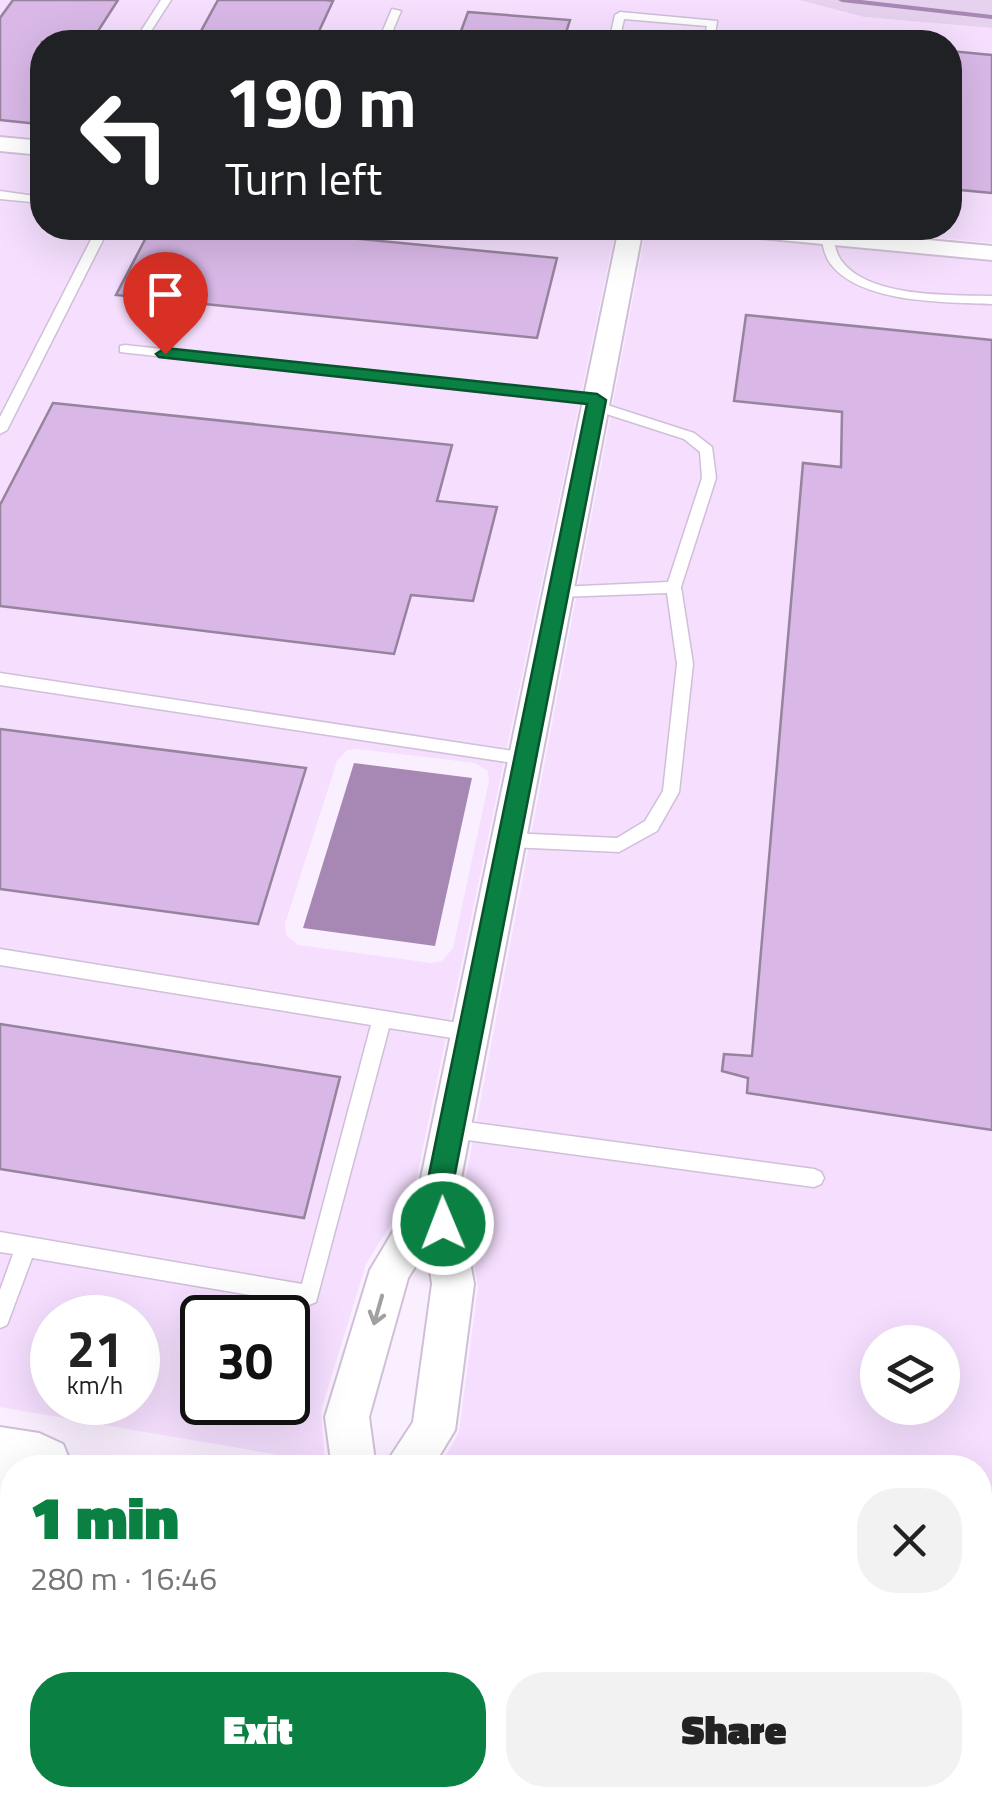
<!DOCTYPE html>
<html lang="en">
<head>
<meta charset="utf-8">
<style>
	:root { --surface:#fff; --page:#f2f2f2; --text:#222; --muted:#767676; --accent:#0b8043 }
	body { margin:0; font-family:"Titillium Web",sans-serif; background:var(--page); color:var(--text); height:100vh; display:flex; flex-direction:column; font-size:38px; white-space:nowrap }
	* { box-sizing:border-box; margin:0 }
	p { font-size:32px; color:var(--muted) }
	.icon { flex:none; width:55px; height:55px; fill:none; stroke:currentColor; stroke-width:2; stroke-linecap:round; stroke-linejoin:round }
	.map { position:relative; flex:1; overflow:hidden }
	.sheet { position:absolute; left:0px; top:1455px; width:992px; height:352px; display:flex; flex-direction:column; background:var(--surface); border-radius:40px 40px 0 0; box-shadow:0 10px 40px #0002 }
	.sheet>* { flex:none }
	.banner { position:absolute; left:30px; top:30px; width:932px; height:210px; border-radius:40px; box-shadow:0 10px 40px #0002; background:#202124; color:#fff; overflow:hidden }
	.tools { position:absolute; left:860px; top:1325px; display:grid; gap:20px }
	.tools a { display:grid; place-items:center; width:100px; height:100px; border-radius:50%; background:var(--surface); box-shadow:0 10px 40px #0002; font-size:50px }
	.speed { position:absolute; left:30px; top:1295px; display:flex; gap:20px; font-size:50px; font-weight:700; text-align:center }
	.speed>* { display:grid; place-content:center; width:130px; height:130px; border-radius:50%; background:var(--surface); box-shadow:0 10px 40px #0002; line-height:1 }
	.speed small { font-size:25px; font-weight:400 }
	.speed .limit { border:5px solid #111; border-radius:15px; background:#fff; color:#111 }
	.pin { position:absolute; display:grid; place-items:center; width:85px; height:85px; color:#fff; margin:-102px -42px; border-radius:50% 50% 50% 0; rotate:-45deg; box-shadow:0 0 10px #0007 }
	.pin .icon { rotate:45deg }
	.me { position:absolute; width:110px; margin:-55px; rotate:359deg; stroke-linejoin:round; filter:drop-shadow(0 0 8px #0008) }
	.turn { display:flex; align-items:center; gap:35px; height:210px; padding:0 30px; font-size:45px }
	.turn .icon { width:130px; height:130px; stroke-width:2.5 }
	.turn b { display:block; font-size:70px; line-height:85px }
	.round { display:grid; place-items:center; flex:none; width:105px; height:105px; border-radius:40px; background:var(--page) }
	.summary { display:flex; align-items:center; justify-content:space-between; height:170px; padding:0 30px }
	h1 { font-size:60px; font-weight:800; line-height:75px; color:var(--accent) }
	.primary-button { display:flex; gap:20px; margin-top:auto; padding:20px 30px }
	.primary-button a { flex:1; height:115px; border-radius:40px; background:var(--accent); color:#fff; font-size:40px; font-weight:800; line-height:115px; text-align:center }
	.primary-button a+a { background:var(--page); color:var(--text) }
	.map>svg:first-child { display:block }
	.built { fill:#f5defe; fill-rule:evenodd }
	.green { fill:#e6d2ef }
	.water { fill:#a788b4 }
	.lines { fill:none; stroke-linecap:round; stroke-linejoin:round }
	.stream { fill:#a788b4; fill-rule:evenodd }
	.building { fill:#d9b8e7; stroke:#95849c; stroke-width:2.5 }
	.service-casing { stroke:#d0bfd8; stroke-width:3 }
	.minor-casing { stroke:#d0bfd8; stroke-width:4 }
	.primary-casing { stroke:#d0bfd8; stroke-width:4 }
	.service { fill:#fff; fill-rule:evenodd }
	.minor { fill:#fff; fill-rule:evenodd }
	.primary { fill:#fff; fill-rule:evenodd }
	.oneway { stroke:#a29fa3 }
	.route { fill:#0b8043; stroke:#07532c; stroke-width:2.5 }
</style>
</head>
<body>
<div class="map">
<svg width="992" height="1807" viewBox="0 0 992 1807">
	<rect width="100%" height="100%" fill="#faefff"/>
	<!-- built -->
	<path class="built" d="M 0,0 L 799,0 L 864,17 L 992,28 L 992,243 L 826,228 L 950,228 L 950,42 L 42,42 L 42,139 L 0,135 Z
		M 0,152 L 42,157 L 42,228 L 616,228 L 415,1185 L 366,1264 L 321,1411 L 325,1463 L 0,1407 ZM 358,749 L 475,763 L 488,771 L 489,781 L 453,948 L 442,961 L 431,963 L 298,945 L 286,935 L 285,924 L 337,761 L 347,750 ZM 52,1318 L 138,1318 L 138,1402 L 52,1402 ZM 202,1318 L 288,1318 L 288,1402 L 202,1402 Z
		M 646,229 L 992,262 L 992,1579 L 980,1576 L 980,1468 L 439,1468 L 459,1432 L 478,1287 L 463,1193 ZM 878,1342 L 942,1342 L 942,1408 L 878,1408 Z"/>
	<!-- green -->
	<path class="green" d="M 799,0 L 992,0 L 992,28 L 864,17 Z"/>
	<!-- water -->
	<path class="water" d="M 354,763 L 472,778 L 435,946 L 303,928 Z"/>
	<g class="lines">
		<!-- stream -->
		<path class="stream" d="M 838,0 L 861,0 L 992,15 L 992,19 L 842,2 Z"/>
	</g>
	<!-- building -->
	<path class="building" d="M 13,0 L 118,0 L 91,42 L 42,42 L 39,124 L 0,120 L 0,18 Z
		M 218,0 L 326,0 L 333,1 L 314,42 L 195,42 Z
		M 468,12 L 570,20 L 563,42 L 457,42 Z
		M 950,51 L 992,55 L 992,193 L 950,189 Z
		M 151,228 L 247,228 L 557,258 L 537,338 L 116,295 Z
		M 746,315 L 992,340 L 992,1130 L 747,1093 L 748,1078 L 722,1071 L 724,1054 L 752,1056 L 803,463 L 841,467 L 842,412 L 734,401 Z
		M 53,403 L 452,445 L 437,501 L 497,507 L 473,601 L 411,595 L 394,654 L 0,606 L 0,505 Z
		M 0,729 L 306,768 L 258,924 L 0,889 Z
		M 0,1024 L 340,1077 L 304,1218 L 0,1169 Z"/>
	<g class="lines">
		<!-- service casing -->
		<g class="service-casing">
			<path id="service" d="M 161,0 L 171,0 L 144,42 L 134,42 Z
				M 392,9 L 401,11 L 388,42 L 378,42 Z
				M 620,12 L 717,21 L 714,42 L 704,42 L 707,26 L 624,19 L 619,42 L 609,42 L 615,15 Z
				M 0,191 L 42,197 L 42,203 L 0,199 Z
				M 97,228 L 109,228 L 7,430 L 0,434 L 0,417 Z
				M 827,233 L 833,237 C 835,245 836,253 841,260 C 868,298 950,295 992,296 L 992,304 C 946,302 855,304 828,260 C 824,253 823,245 821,237 Z
				M 125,345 L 597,396 L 604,400 L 601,403 L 694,433 L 712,447 L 716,478 L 681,587 L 693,664 L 679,792 L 657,831 L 619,852 L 510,847 L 504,845 L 502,840 L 504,835 L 510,833 L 617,838 L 645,821 L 663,791 L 677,664 L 667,593 L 559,597 L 551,592 L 559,587 L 668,582 L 702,478 L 700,452 L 684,439 L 591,409 L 591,404 L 120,352 L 120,346 Z
				M 0,673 L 526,753 L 534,759 L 526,765 L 0,685 Z
				M 0,949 L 471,1025 L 478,1027 L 480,1033 L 478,1039 L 471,1041 L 389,1028 L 316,1302 L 309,1305 L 32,1258 L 7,1325 L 0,1328 L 0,1290 L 13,1254 L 0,1252 L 0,1232 L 302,1284 L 371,1025 L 0,965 Z
				M 452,1120 L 814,1169 L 821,1172 L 824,1178 L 821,1184 L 814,1187 L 452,1138 L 445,1135 L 442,1129 L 445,1123 Z"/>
		</g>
		<!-- minor casing -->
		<g class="minor-casing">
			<path id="minor" d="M 0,137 L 42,141 L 42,155 L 0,151 Z
				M 619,228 L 643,228 L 458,1194 L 474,1284 L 455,1430 L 432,1468 L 383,1468 L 413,1422 L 432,1284 L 427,1248 L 408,1278 L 369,1417 L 376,1468 L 332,1468 L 325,1417 L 370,1270 L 419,1188 Z
				M 716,228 L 800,228 L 992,246 L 992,260 L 728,235 Z"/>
		</g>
		<!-- primary casing -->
		<g class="primary-casing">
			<path id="primary" d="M 0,1427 L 39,1433 L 63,1444 L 73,1468 L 12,1468 L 12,1498 L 0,1495 Z
				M 0,1575 L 12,1577 L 12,1649 L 0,1647 Z
				M 980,1597 L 992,1599 L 992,1673 L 980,1671 Z
				M 980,1682 L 992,1684 L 992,1760 L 980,1758 Z
				M 980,1761 L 992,1763 L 992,1807 L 920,1807 L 915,1795 L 980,1795 Z"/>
		</g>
		<!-- service -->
		<use href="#service" class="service"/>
		<!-- minor -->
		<use href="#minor" class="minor"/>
		<!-- primary -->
		<use href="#primary" class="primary"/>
	</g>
	<!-- one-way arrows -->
	<defs><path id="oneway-shaft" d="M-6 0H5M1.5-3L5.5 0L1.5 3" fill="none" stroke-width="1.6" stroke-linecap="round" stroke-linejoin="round" transform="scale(2.5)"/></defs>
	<use class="oneway" href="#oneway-shaft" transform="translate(378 1310) rotate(106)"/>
	<!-- route -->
	<path class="route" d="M 165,348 L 597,394 L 606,400 L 451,1194 L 456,1224 L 452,1232 L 443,1236 L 434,1232 L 425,1194 L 587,404 L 159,357 L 156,354 Z"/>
</svg>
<div class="tools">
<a><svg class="icon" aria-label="layers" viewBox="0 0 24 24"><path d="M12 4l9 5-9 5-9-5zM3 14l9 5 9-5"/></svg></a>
</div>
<div class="speed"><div>21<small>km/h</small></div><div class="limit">30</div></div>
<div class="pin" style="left:165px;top:354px;background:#d93025"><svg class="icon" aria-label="arrive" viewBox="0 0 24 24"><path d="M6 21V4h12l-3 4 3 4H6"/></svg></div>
<svg class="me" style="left:443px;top:1224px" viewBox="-20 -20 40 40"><circle r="17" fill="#0b8043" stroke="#fff" stroke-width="3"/><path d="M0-11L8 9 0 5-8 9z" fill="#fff"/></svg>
<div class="banner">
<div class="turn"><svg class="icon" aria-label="left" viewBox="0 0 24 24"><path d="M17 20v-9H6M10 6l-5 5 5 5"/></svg><div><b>190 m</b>Turn left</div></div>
</div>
<section class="sheet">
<div class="summary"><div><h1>1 min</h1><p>280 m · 16:46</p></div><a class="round"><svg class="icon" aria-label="close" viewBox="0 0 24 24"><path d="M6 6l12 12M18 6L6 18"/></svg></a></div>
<div class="primary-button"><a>Exit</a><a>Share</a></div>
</section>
</div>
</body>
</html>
